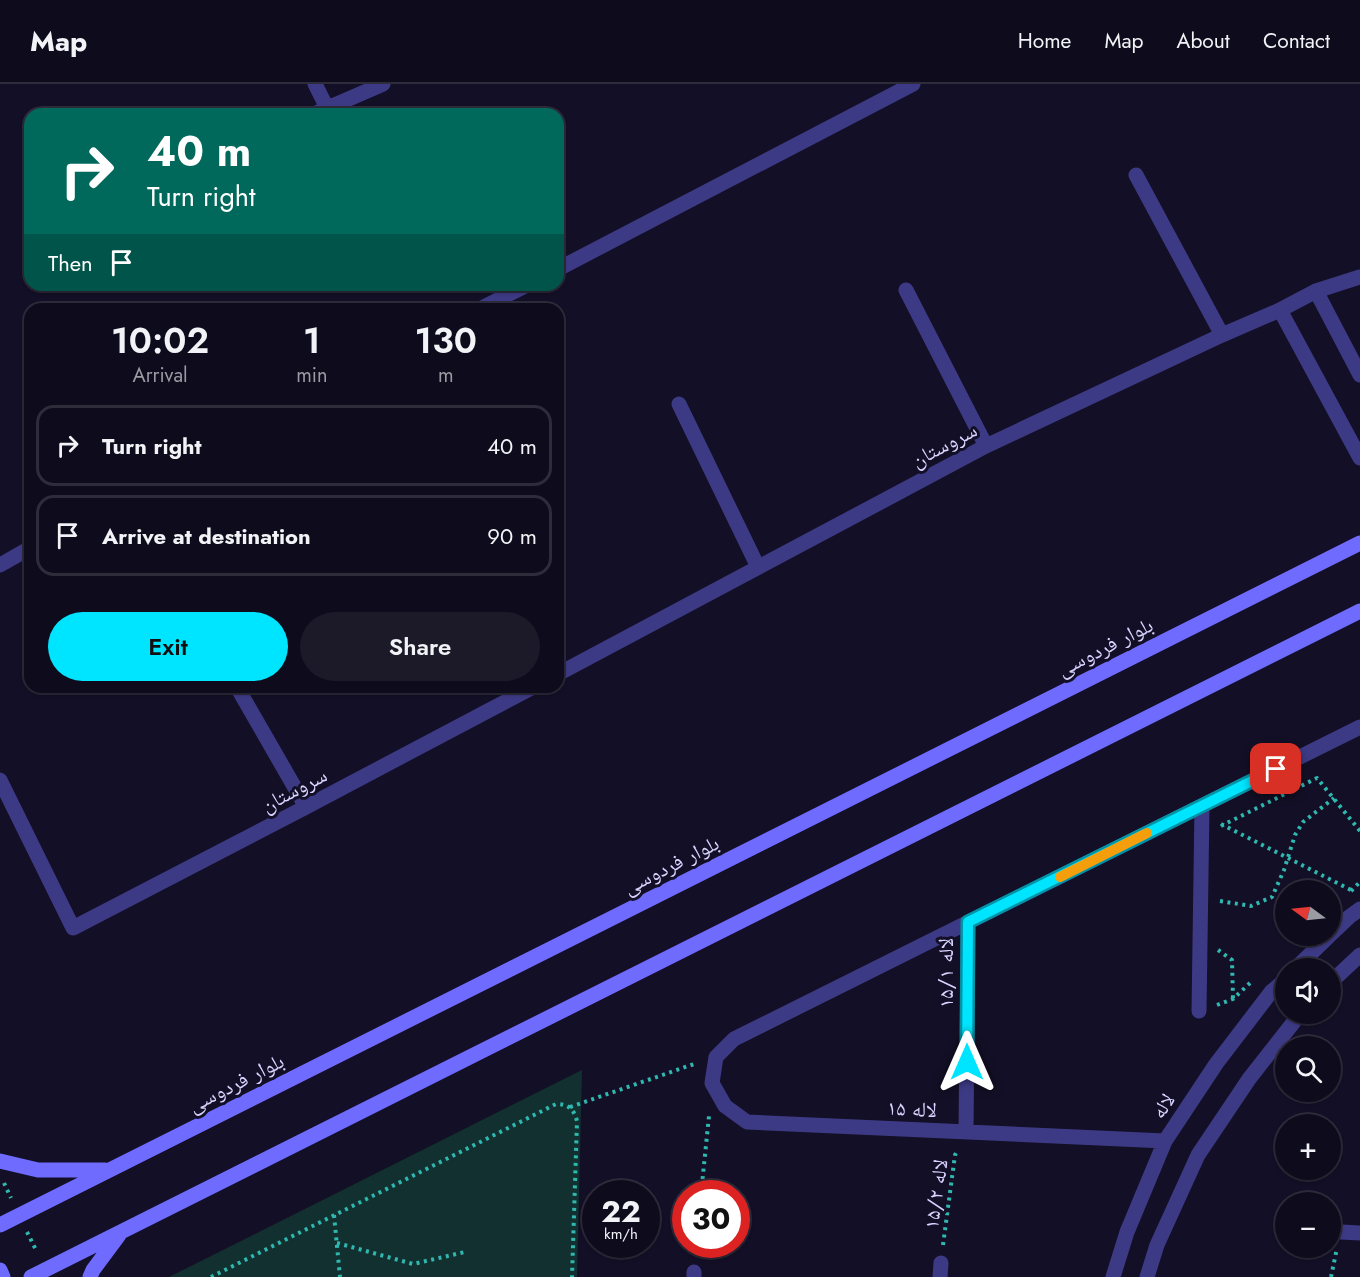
<!DOCTYPE html>
<html lang="en">
<head>
<meta charset="utf-8">
<style>
	:root { --surface:#0e0b1c; --page:#1c1929; --text:#f1f3f6; --muted:#9b9ba3; --line:#2e2b3b; --accent:#00e5ff }
	body { margin:0; font-family:Jost,"Noto Naskh Arabic",sans-serif; background:var(--page); color:var(--text); height:100vh; display:flex; flex-direction:column; font-size:22px; white-space:nowrap }
	* { box-sizing:border-box; margin:0 }
	p { font-size:20px; color:var(--muted) }
	.icon { flex:none; width:33px; height:33px; fill:none; stroke:currentColor; stroke-width:2; stroke-linecap:round; stroke-linejoin:round }
	.map { position:relative; flex:1; overflow:hidden }
	.drawer { position:absolute; left:24px; top:219px; width:540px; height:390px; display:flex; flex-direction:column; background:var(--surface); border-radius:18px; box-shadow:0 2px 4px #0004,0 0 0 2px var(--line) }
	.drawer>* { flex:none }
	.top-card { position:absolute; left:24px; top:24px; width:540px; height:183px; border-radius:18px; box-shadow:0 2px 4px #0004,0 0 0 2px var(--line); background:#00695c; color:#fff; overflow:hidden }
	.needle { width:39px; rotate:285deg }
	.fabs { position:absolute; left:1275px; top:796px; display:grid; gap:12px }
	.fabs a { display:grid; place-items:center; width:66px; height:66px; border-radius:50%; background:var(--surface); box-shadow:0 2px 4px #0004,0 0 0 2px var(--line); font-size:30px }
	.speed { position:absolute; left:582px; top:1096px; display:flex; gap:12px; font-size:30px; font-weight:700; text-align:center }
	.speed>* { display:grid; place-content:center; width:78px; height:78px; border-radius:50%; background:var(--surface); box-shadow:0 2px 4px #0004,0 0 0 2px var(--line); line-height:1 }
	.speed small { font-size:15px; font-weight:400 }
	.speed .limit { border:9px solid #d22; background:#fff; color:#111 }
	.pin { position:absolute; display:grid; place-items:center; width:51px; height:51px; color:#fff; margin:-26px; border-radius:12px; box-shadow:0 3px 9px #0006 }
	.me { position:absolute; width:66px; margin:-33px; rotate:0deg; stroke-linejoin:round; filter:drop-shadow(0 0 4px #0008) }
	.turn { display:flex; align-items:center; gap:21px; height:126px; padding:0 24px; font-size:27px }
	.turn .icon { width:78px; height:78px; stroke-width:2.5 }
	.turn b { display:block; font-size:42px; line-height:51px }
	.then { display:flex; align-items:center; height:57px; padding:0 24px; background:#0003; gap:12px; font-size:22px }
	.eta { display:flex; justify-content:space-evenly; align-items:center; height:102px; text-align:center }
	.eta b { font-size:36px; font-weight:600; line-height:42px }
	.button { display:flex; gap:12px; margin-top:auto; padding:12px 24px }
	.button a { flex:1; height:69px; border-radius:36px; background:var(--accent); color:#111; font-size:24px; font-weight:600; line-height:69px; text-align:center }
	.button a+a { background:var(--page); color:var(--text) }
	ul { padding:0; list-style:none }
	li { display:flex; align-items:center; gap:18px; height:81px; margin:0 12px 9px; padding:0 12px; border:3px solid var(--line); border-radius:18px }
	li div { flex:1 }
	li b { display:block; font-size:22px }
	li em { font-style:normal }
	header { display:flex; align-items:center; gap:36px; box-sizing:border-box; height:84px; padding:0 30px; background:var(--surface); border-bottom:2px solid var(--line) }
	header strong { font-size:28px }
	nav { display:flex; gap:33px; margin-inline-start:auto; font-size:21px }
	.map>svg:first-child { display:block }
	.green { fill:#12302f }
	.lines { fill:none; stroke-linecap:round; stroke-linejoin:round }
	.path { stroke:#2fb8b0; stroke-width:4; stroke-dasharray:3 4.5; stroke-linecap:butt }
	.minor { stroke:#3d3a85; stroke-width:15 }
	.secondary { stroke:#6f6bff; stroke-width:15 }
	.route-casing { stroke:#0095a6; stroke-width:15 }
	.route { stroke:#00e5ff; stroke-width:10 }
	.slow { stroke:#f59e0b; stroke-width:10 }
	.labels { text-anchor:middle; dominant-baseline:central; stroke-width:6; stroke-linejoin:round; paint-order:stroke }
	.street-label { font-size:21px; fill:#d9d4ff; stroke:#130f26 }
</style>
</head>
<body>
<header>
<strong>Map</strong>
<nav><a>Home</a><a>Map</a><a>About</a><a>Contact</a></nav>
</header>
<div class="map">
<svg width="1360" height="1193" viewBox="0 0 1360 1193">
	<rect width="100%" height="100%" fill="#130f26"/>
	<!-- green -->
	<path class="green" d="M 582,986 L 577,1193 L 169,1193 Z"/>
	<g class="lines">
		<!-- path -->
		<path class="path" d="M 1221,740 L 1353,807
			M 1221,742 L 1317,694 L 1360,747
			M 1351,807 L 1360,798
			M 1220,817 L 1251,822 L 1272,813 L 1284,786 L 1295,751 L 1303,738 L 1334,714
			M 1218,866 L 1232,876 L 1233,915
			M 1217,921 L 1233,915 L 1250,899
			M 570,1023 L 697,979
			M 4,1099 L 11,1114
			M 701,1110 L 709,1032
			M 334,1131 L 340,1193
			M 27,1148 L 37,1168
			M 337,1159 L 413,1180 L 465,1168
			M 943,1161 L 955,1071 L 958,1065
			M 211,1193 L 556,1020 C 568,1020 574,1025 577,1037 L 572,1193
			M 1331,1193 L 1337,1164"/>
		<!-- minor -->
		<path class="minor" d="M 315,0 L 327,24
			M 314,30 L 383,0
			M 1136,91 L 1222,251
			M 558,185 L 913,0
			M 906,206 L 986,362
			M 1316,207 L 1360,291
			M 480,225 L 527,201
			M 1280,226 L 1360,374
			M 679,320 L 758,483
			M 0,481 L 30,464
			M 558,590 L 986,362 L 1222,251 L 1280,226 L 1316,207 L 1360,193
			M 237,603 L 306,723
			M 0,696 L 73,844 L 306,723 L 533,603
			M 1330,851 L 1349,833 L 1360,825
			M 1295,885 L 1329,852
			M 1330,899 L 1360,871
			M 1199,927 L 1202,722
			M 966,1048 L 968,839
			M 1165,1057 L 747,1038 L 725,1022 L 712,999 L 716,973 L 734,955 L 1360,643
			M 1341,1148 L 1360,1149
			M 694,1193 L 694,1188
			M 940,1193 L 941,1179
			M 1113,1193 L 1127,1148 L 1165,1057 L 1216,980 L 1271,908 L 1286,895
			M 1147,1193 L 1157,1161 L 1198,1071 L 1249,995 L 1300,930"/>
		<!-- secondary -->
		<path class="secondary" d="M 0,1077 L 38,1086 L 105,1086
			M 0,1141 L 1360,459
			M 0,1186 L 3,1193
			M 31,1193 L 1360,527
			M 90,1193 L 93,1186 L 119,1151"/>
	</g>
	<g class="lines">
		<!-- route casing -->
		<g class="route-casing">
			<path id="route" d="M 967,978 L 968,838 L 1276,685"/>
		</g>
		<!-- route -->
		<use href="#route" class="route"/>
		<!-- slow -->
		<path class="slow" d="M 1060,793 L 1147,749"/>
	</g>
	<g class="labels">
		<!-- street labels -->
		<g class="street-label">
			<text transform="translate(944 361) rotate(-28)">سروستان</text>
			<text transform="translate(1105 563) rotate(-27)">بلوار فردوسی</text>
			<text transform="translate(294 706) rotate(-28)">سروستان</text>
			<text transform="translate(671 781) rotate(-27)">بلوار فردوسی</text>
			<text transform="translate(946 889) rotate(-90)">لاله ۱۵/۱</text>
			<text transform="translate(236 999) rotate(-27)">بلوار فردوسی</text>
			<text transform="translate(1163 1022) rotate(-57)">لاله</text>
			<text transform="translate(912 1025) rotate(3)">لاله ۱۵</text>
			<text transform="translate(936 1110) rotate(-82)">لاله ۱۵/۲</text>
		</g>
	</g>
</svg>
<div class="fabs">
<a><svg class="needle" viewBox="-14 -14 28 28"><path d="M0-13l5 13h-10z" fill="#e53935"/><path d="M0 13l5-13h-10z" fill="#9b9ba3"/></svg></a>
<a><svg class="icon" aria-label="sound" viewBox="0 0 24 24"><path d="M4 9h4l5-4v14l-5-4H4zM17 9q2 3 0 6"/></svg></a>
<a><svg class="icon" aria-label="search" viewBox="0 0 24 24"><circle cx="10" cy="10" r="6"/><path d="M15 15l6 6"/></svg></a>
<a>+</a>
<a>−</a>
</div>
<div class="speed"><div>22<small>km/h</small></div><div class="limit">30</div></div>
<div class="pin" style="left:1276px;top:685px;background:#d93025"><svg class="icon" aria-label="arrive" viewBox="0 0 24 24"><path d="M6 21V4h12l-3 4 3 4H6"/></svg></div>
<svg class="me" style="left:967px;top:978px" viewBox="-20 -20 40 40"><path d="M0-17L14 15 0 8-14 15z" fill="#00e5ff" stroke="#fff" stroke-width="4"/></svg>
<div class="top-card">
<div class="turn"><svg class="icon" aria-label="right" viewBox="0 0 24 24"><path d="M7 20v-9h11M14 6l5 5-5 5"/></svg><div><b>40 m</b>Turn right</div></div>
<div class="then">Then<svg class="icon" aria-label="arrive" viewBox="0 0 24 24"><path d="M6 21V4h12l-3 4 3 4H6"/></svg></div>
</div>
<section class="drawer">
<div class="eta">
<div><b>10:02</b><p>Arrival</p></div>
<div><b>1</b><p>min</p></div>
<div><b>130</b><p>m</p></div>
</div>
<ul>
<li><svg class="icon" aria-label="right" viewBox="0 0 24 24"><path d="M7 20v-9h11M14 6l5 5-5 5"/></svg><div><b>Turn right</b></div><em>40 m</em></li>
<li><svg class="icon" aria-label="arrive" viewBox="0 0 24 24"><path d="M6 21V4h12l-3 4 3 4H6"/></svg><div><b>Arrive at destination</b></div><em>90 m</em></li>
</ul>
<div class="button"><a>Exit</a><a>Share</a></div>
</section>
</div>
</body>
</html>
